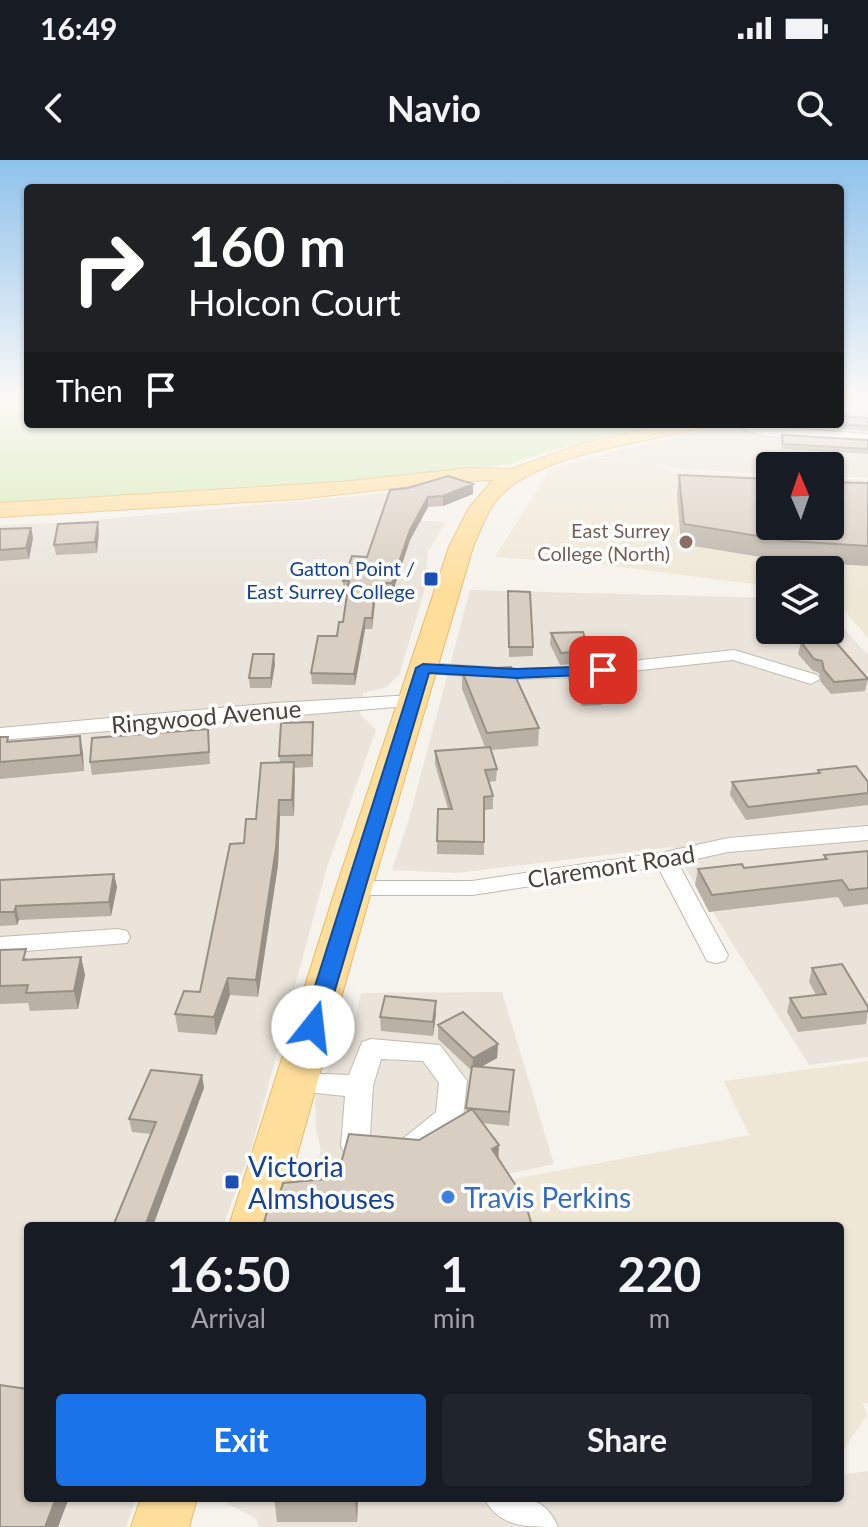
<!DOCTYPE html>
<html lang="en">
<head>
<meta charset="utf-8">
<style>
	:root { --surface:#171b24; --page:#20242c; --text:#f1f3f6; --muted:#9ea1a6; --accent:#1a73e8 }
	body { margin:0; font-family:Lato,sans-serif; background:var(--page); color:var(--text); height:100vh; display:flex; flex-direction:column; font-size:30px; white-space:nowrap }
	* { box-sizing:border-box; margin:0 }
	p { font-size:26px; color:var(--muted) }
	.icon { flex:none; width:44px; height:44px; fill:none; stroke:currentColor; stroke-width:2; stroke-linecap:round; stroke-linejoin:round }
	.map { position:relative; flex:1; overflow:hidden }
	.details { position:absolute; left:24px; top:1062px; width:820px; height:280px; display:flex; flex-direction:column; background:var(--surface); border-radius:8px; box-shadow:0 2px 6px #0004 }
	.details>* { flex:none }
	.top-card { position:absolute; left:24px; top:24px; width:820px; height:244px; border-radius:8px; box-shadow:0 2px 6px #0004; background:#202124; color:#fff; overflow:hidden }
	.needle { width:52px; rotate:358deg }
	.fabs { position:absolute; left:756px; top:292px; display:grid; gap:16px }
	.fabs a { display:grid; place-items:center; width:88px; height:88px; border-radius:8px; background:var(--surface); box-shadow:0 2px 6px #0004; font-size:40px }
	.pin { position:absolute; display:grid; place-items:center; width:68px; height:68px; color:#fff; margin:-34px; border-radius:16px; box-shadow:0 4px 12px #0006 }
	.me { position:absolute; width:88px; margin:-44px; rotate:16deg; stroke-linejoin:round; filter:drop-shadow(0 0 6px #0008) }
	.turn { display:flex; align-items:center; gap:28px; height:168px; padding:0 32px; font-size:36px }
	.turn .icon { width:104px; height:104px; stroke-width:2.5 }
	.turn b { display:block; font-size:56px; line-height:68px }
	.then { display:flex; align-items:center; height:76px; padding:0 32px; background:#0003; gap:16px; font-size:30px }
	.eta { display:flex; justify-content:space-evenly; align-items:center; height:136px; text-align:center }
	.eta b { font-size:48px; font-weight:700; line-height:56px }
	.primary-button { display:flex; gap:16px; margin-top:auto; padding:16px 32px }
	.primary-button a { flex:1; height:92px; border-radius:8px; background:var(--accent); color:#fff; font-size:32px; font-weight:700; line-height:92px; text-align:center }
	.primary-button a+a { background:var(--page); color:var(--text) }
	.status { display:flex; justify-content:space-between; align-items:center; height:56px; padding:0 40px; background:var(--surface); direction:ltr }
	.status svg { height:22px; fill:currentColor }
	header { display:flex; justify-content:space-between; align-items:center; height:104px; padding:0 32px; background:var(--surface); font-size:36px; font-weight:700 }
	.map>svg:first-child { display:block }
	.residential { fill:#eae4da }
	.education { fill:#efe7d6 }
	.green { fill:#d5eab5 }
	.lines { fill:none; stroke-linecap:round; stroke-linejoin:round }
	.minor-casing { stroke:#c2baae; stroke-width:2 }
	.primary-casing { stroke:#e6ba6a; stroke-width:2 }
	.minor { fill:#fff; fill-rule:evenodd }
	.primary { fill:#ffde9c; fill-rule:evenodd }
	.wall { fill:#bab1a6 }
	.shaded-wall { fill:#979087 }
	.building { fill:#d8cec1; stroke:#979087; stroke-width:2 }
	.route { fill:#1a73e8; stroke:#114b97; stroke-width:2 }
	.education-dot { fill:#8d6e63; stroke:#fff; stroke-width:3 }
	.transit-dot { fill:#1a4fb4; stroke:#fff; stroke-width:3 }
	.shop-dot { fill:#3f7fe0; stroke:#fff; stroke-width:3 }
	.labels { text-anchor:middle; dominant-baseline:central; stroke-width:7; stroke-linejoin:round; paint-order:stroke }
	.far-education-label { font-size:20px; fill:#785e54; stroke:#fff; text-anchor:end }
	.far-transit-label { font-size:20px; fill:#164399; stroke:#fff; text-anchor:end }
	.street-label { font-size:24px; fill:#4b4339; stroke:#fff }
	.near-transit-label { font-size:28px; fill:#164399; stroke:#fff; text-anchor:start }
	.near-shop-label { font-size:28px; fill:#366cbe; stroke:#fff; text-anchor:start }
</style>
</head>
<body>
<div class="status"><b>16:49</b><svg viewBox="0 0 49 12"><path d="M0 12V9h3v3zM5 12V6h3v6zM10 12V3h3v9zM15 12V0h3v12zM26 1h20v11H26zM47 4h2v5h-2z"/></svg></div>
<header><svg class="icon" aria-label="back" viewBox="0 0 24 24"><path d="M15 5l-7 7 7 7"/></svg>Navio<svg class="icon" aria-label="search" viewBox="0 0 24 24"><circle cx="10" cy="10" r="6"/><path d="M15 15l6 6"/></svg></header>
<div class="map">
<svg width="868" height="1367" viewBox="0 0 868 1367">
	<rect width="100%" height="100%" fill="#f6f2ec"/>
	<!-- residential -->
	<path class="residential" d="M 840,240 L 868,241 L 868,318 L 830,316 L 830,306 L 770,306 L 770,314 L 681,309 L 597,296 L 725,264 L 840,264 Z
		M 399,332 L 422,361 L 446,362 L 428,391 L 425,429 L 399,515 L 386,527 L 363,533 L 360,554 L 376,570 L 327,707 L 252,986 L 223,1066 L 28,1066 L 28,1338 L 136,1338 L 126,1367 L 0,1367 L 0,365 L 73,362 Z
		M 470,430 L 770,438 L 770,470 L 830,470 L 830,453 L 868,495 L 868,897 L 809,905 L 672,687 L 457,713 L 392,710 L 409,659 Z
		M 502,832 L 554,1004 L 489,1018 L 309,1036 L 321,990 L 316,970 L 315,930 L 352,871 L 361,833 Z
		M 868,1311 L 868,1367 L 259,1367 L 257,1359 L 228,1344 L 229,1338 L 840,1338 L 840,1315 Z"/>
	<!-- education -->
	<path class="education" d="M 592,297 L 643,302 L 674,311 L 770,316 L 770,366 L 830,366 L 830,318 L 868,320 L 868,478 L 830,434 L 830,410 L 770,410 L 770,426 L 596,404 L 495,397 L 550,309 Z
		M 868,901 L 868,1243 L 863,1243 L 867,1255 L 840,1295 L 840,1066 L 525,1066 L 514,1019 L 749,975 L 724,921 Z"/>
	<!-- green -->
	<path class="green" d="M 0,239 L 28,240 L 28,264 L 671,264 L 577,283 L 511,304 L 240,337 L 0,350 Z"/>
	<g class="lines">
		<!-- minor casing -->
		<g class="minor-casing">
			<path id="minor" d="M 731,264 L 868,274 L 868,282 L 764,276 Z
				M 734,490 L 817,515 L 820,519 L 811,524 L 733,500 L 576,517 L 517,519 L 423,513 L 414,508 L 423,503 L 517,509 L 576,507 Z
				M 413,535 L 422,541 L 420,545 L 0,580 L 0,568 L 276,543 Z
				M 868,666 L 868,680 L 728,692 L 678,703 L 728,795 L 725,801 L 716,803 L 707,801 L 704,795 L 658,707 L 472,735 L 354,735 L 346,733 L 343,728 L 346,723 L 354,721 L 472,721 L 665,692 L 728,678 Z
				M 118,769 L 127,771 L 130,777 L 127,783 L 0,793 L 0,777 Z
				M 371,879 L 440,885 L 467,921 L 463,957 L 459,965 L 420,997 L 410,1000 L 400,997 L 396,989 L 400,981 L 436,952 L 439,923 L 423,901 L 381,899 L 373,926 L 370,976 L 382,979 L 386,987 L 382,995 L 372,998 L 345,994 L 341,986 L 345,936 L 287,930 L 283,923 L 287,916 L 297,913 L 349,915 L 362,882 Z
				M 484,1338 C 516,1338 543,1331 558,1367 C 525,1367 499,1367 484,1338 Z"/>
		</g>
		<!-- primary casing -->
		<g class="primary-casing">
			<path id="primary" d="M 668,264 L 705,264 L 702,268 C 645,282 546,293 503,333 C 488,347 481,369 473,387 L 372,728 L 277,1066 L 229,1066 L 336,728 L 449,387 L 469,348 L 493,320 L 448,322 L 299,339 L 0,357 L 0,343 L 341,322 L 470,308 L 511,309 L 583,283 Z
				M 141,1338 L 197,1338 L 189,1367 L 131,1367 Z"/>
		</g>
		<!-- minor -->
		<use href="#minor" class="minor"/>
		<!-- primary -->
		<use href="#primary" class="primary"/>
	</g>
	<!-- wall -->
	<path class="wall" d="M 868,258 L 868,271 L 778,264 L 840,264 Z
		M 782,275 L 868,280 L 868,294 L 782,289 L 781,280 Z
		M 679,315 L 868,323 L 868,406 L 786,401 L 681,384 L 677,334 Z
		M 473,324 L 473,334 L 443,346 L 428,347 L 410,380 L 392,434 L 376,433 L 372,469 L 365,469 L 355,525 L 312,524 L 311,513 L 337,476 L 343,462 L 347,432 L 343,432 L 343,421 L 367,397 L 408,328 Z
		M 31,368 L 33,378 L 29,399 L 0,401 L 0,369 Z
		M 99,372 L 97,393 L 56,395 L 54,385 Z
		M 508,441 L 533,487 L 533,496 L 509,497 Z
		M 551,473 L 589,491 L 588,503 L 560,505 L 550,484 Z
		M 801,482 L 868,519 L 865,531 L 831,534 L 821,522 L 819,513 L 812,510 L 798,494 Z
		M 275,504 L 271,528 L 250,528 L 249,518 Z
		M 569,508 L 603,533 L 602,545 L 582,546 L 568,520 Z
		M 462,511 L 539,568 L 538,586 L 491,590 L 497,609 L 496,621 L 489,622 L 493,636 L 493,649 L 484,650 L 484,695 L 437,694 L 437,681 L 448,649 L 435,604 L 435,591 L 485,587 L 462,529 Z
		M 313,562 L 313,607 L 294,608 L 294,656 L 280,656 L 278,705 L 258,837 L 230,835 L 216,875 L 178,872 L 175,854 L 200,832 L 244,683 L 256,659 L 280,603 L 279,596 Z
		M 208,569 L 210,604 L 92,615 L 90,602 Z
		M 80,576 L 84,611 L 0,619 L 0,577 L 9,582 Z
		M 818,610 L 868,622 L 868,645 L 746,660 L 730,635 L 732,622 L 817,613 Z
		M 868,691 L 868,744 L 844,747 L 838,737 L 709,752 L 695,725 L 698,709 L 744,708 L 824,699 L 824,695 Z
		M 0,720 L 117,727 L 111,756 L 19,760 L 17,765 L 0,766 Z
		M 0,790 L 29,799 L 81,797 L 85,815 L 78,849 L 30,851 L 28,843 L 0,844 Z
		M 812,808 L 868,851 L 866,864 L 798,872 L 787,852 L 790,838 L 816,835 L 809,822 Z
		M 436,854 L 433,876 L 381,871 L 380,857 Z
		M 438,865 L 498,884 L 497,898 L 481,907 L 513,924 L 509,966 L 482,963 L 498,999 L 277,1043 L 337,1018 L 419,980 L 466,952 L 472,911 L 438,879 Z
		M 202,915 L 204,928 L 151,974 L 132,972 L 129,959 Z
		M 274,1338 L 358,1338 L 357,1362 L 277,1362 Z"/>
	<!-- shaded-wall -->
	<path class="shaded-wall" d="M 473,324 L 473,334 L 443,346 L 443,336 Z
		M 428,337 L 428,347 L 410,380 L 392,434 L 392,423 L 410,370 Z
		M 98,362 L 99,372 L 97,393 L 95,382 Z
		M 31,368 L 33,378 L 29,399 L 26,388 Z
		M 376,423 L 376,433 L 372,469 L 372,458 Z
		M 365,458 L 365,469 L 355,525 L 354,514 Z
		M 274,494 L 275,504 L 271,528 L 271,518 Z
		M 80,576 L 83,592 L 84,611 L 81,595 Z
		M 294,602 L 295,618 L 294,656 L 292,640 Z
		M 279,640 L 280,656 L 278,705 L 258,837 L 256,820 Z
		M 114,714 L 117,727 L 111,756 L 109,742 Z
		M 16,746 L 19,760 L 17,765 L 14,752 Z
		M 81,797 L 85,815 L 78,849 L 74,831 Z
		M 228,818 L 230,835 L 216,875 L 214,857 Z
		M 436,841 L 436,854 L 433,876 L 433,862 Z
		M 498,884 L 497,898 L 472,912 L 473,898 Z
		M 202,915 L 204,928 L 153,1066 L 145,1066 Z
		M 499,985 L 498,1009 L 492,989 Z
		M 56,1338 L 69,1338 L 58,1367 L 45,1367 Z
		M 355,1338 L 358,1338 L 357,1362 L 355,1340 Z"/>
	<!-- building -->
	<path class="building" d="M 840,256 L 868,258 L 868,266 L 838,264 L 840,264 Z
		M 782,275 L 868,280 L 868,289 L 783,284 Z
		M 679,315 L 770,319 L 770,366 L 830,366 L 830,322 L 868,323 L 868,386 L 789,381 L 684,364 Z
		M 448,316 L 473,324 L 443,336 L 428,337 L 410,370 L 392,423 L 376,423 L 372,458 L 365,458 L 354,514 L 311,513 L 318,476 L 337,476 L 339,462 L 343,462 L 349,421 L 343,421 L 352,396 L 367,397 L 390,330 L 408,328 Z
		M 98,362 L 95,382 L 54,385 L 58,364 Z
		M 31,368 L 26,388 L 0,390 L 0,369 Z
		M 508,431 L 530,432 L 533,487 L 509,487 Z
		M 583,472 L 589,491 L 561,493 L 551,473 Z
		M 833,479 L 868,519 L 834,522 L 824,510 L 822,501 L 814,499 L 801,482 Z
		M 253,494 L 274,494 L 271,518 L 249,518 Z
		M 594,506 L 603,533 L 583,534 L 569,508 Z
		M 511,507 L 539,568 L 487,573 L 462,511 Z
		M 313,562 L 312,595 L 279,596 L 281,563 Z
		M 208,569 L 209,592 L 90,602 L 92,578 Z
		M 80,576 L 81,595 L 0,602 L 0,577 L 8,577 L 7,582 Z
		M 490,587 L 497,609 L 485,610 L 493,636 L 484,637 L 484,682 L 437,681 L 438,649 L 452,649 L 435,591 Z
		M 294,602 L 292,640 L 279,640 L 276,688 L 256,820 L 228,818 L 214,857 L 175,854 L 184,831 L 200,832 L 230,684 L 244,683 L 246,659 L 256,659 L 261,603 Z
		M 856,606 L 868,622 L 868,633 L 748,647 L 732,622 L 820,613 L 818,610 Z
		M 868,691 L 868,728 L 849,730 L 842,720 L 712,735 L 698,709 L 742,704 L 744,708 L 827,699 L 824,695 Z
		M 114,714 L 109,742 L 16,746 L 14,752 L 0,752 L 0,720 Z
		M 26,789 L 23,800 L 81,797 L 74,831 L 26,833 L 28,825 L 0,826 L 0,790 Z
		M 842,804 L 868,847 L 868,851 L 802,858 L 790,838 L 826,834 L 812,808 Z
		M 385,836 L 436,841 L 433,862 L 380,857 Z
		M 463,852 L 498,884 L 473,898 L 438,865 Z
		M 472,906 L 514,910 L 509,952 L 466,948 Z
		M 151,910 L 202,915 L 145,1066 L 113,1066 L 156,962 L 129,959 Z
		M 472,949 L 499,985 L 492,989 L 524,1038 L 532,1066 L 263,1066 L 269,1045 L 277,1043 L 283,1023 L 337,1018 L 349,974 L 419,980 Z
		M 0,1225 L 28,1229 L 28,1283 L 25,1291 L 28,1291 L 28,1338 L 56,1338 L 45,1367 L 0,1367 Z
		M 274,1338 L 355,1338 L 355,1340 L 274,1339 Z"/>
	<!-- sky -->
	<linearGradient id="sky" x2="0" y2="1"><stop stop-color="#8fc2ec"/><stop offset="0.55" stop-color="#fbf9f6"/><stop offset="1" stop-color="#fbf9f6" stop-opacity="0"/></linearGradient>
	<rect width="868" height="431" fill="url(#sky)"/>
	<!-- route -->
	<path class="route" d="M 423,504 L 517,509 L 603,506 L 611,510 L 603,514 L 517,518 L 429,513 L 324,867 L 321,873 L 306,873 L 302,867 L 416,508 Z"/>
	<!-- markers -->
	<circle class="education-dot" cx="686" cy="382" r="8"/>
	<g class="transit-dot">
		<rect x="423" y="411" width="16" height="16" rx="4"/>
		<rect x="224" y="1014" width="16" height="16" rx="4"/>
	</g>
	<circle class="shop-dot" cx="448" cy="1037" r="8"/>
	<g class="labels">
		<!-- far-education labels -->
		<g class="far-education-label">
			<text x="670" y="370">East Surrey<tspan x="670" dy="23">College (North)</tspan></text>
		</g>
		<!-- far-transit labels -->
		<g class="far-transit-label">
			<text x="415" y="408">Gatton Point /<tspan x="415" dy="23">East Surrey College</tspan></text>
		</g>
		<!-- street labels -->
		<g class="street-label">
			<text transform="translate(206 556) rotate(-5)">Ringwood Avenue</text>
			<text transform="translate(611 706) rotate(-9)">Claremont Road</text>
		</g>
		<!-- near-transit labels -->
		<g class="near-transit-label">
			<text x="248" y="1006">Victoria<tspan x="248" dy="32">Almshouses</tspan></text>
		</g>
		<!-- near-shop labels -->
		<g class="near-shop-label">
			<text x="464" y="1037">Travis Perkins</text>
		</g>
	</g>
</svg>
<div class="fabs">
<a><svg class="needle" viewBox="-14 -14 28 28"><path d="M0-13l5 13h-10z" fill="#e53935"/><path d="M0 13l5-13h-10z" fill="#9ea1a6"/></svg></a>
<a><svg class="icon" aria-label="layers" viewBox="0 0 24 24"><path d="M12 4l9 5-9 5-9-5zM3 14l9 5 9-5"/></svg></a>
</div>
<div class="pin" style="left:603px;top:510px;background:#d93025"><svg class="icon" aria-label="arrive" viewBox="0 0 24 24"><path d="M6 21V4h12l-3 4 3 4H6"/></svg></div>
<svg class="me" style="left:313px;top:867px" viewBox="-20 -20 40 40"><circle r="19" fill="#fff"/><path d="M0-13L10 11 0 6-10 11z" fill="#1a73e8"/></svg>
<div class="top-card">
<div class="turn"><svg class="icon" aria-label="right" viewBox="0 0 24 24"><path d="M7 20v-9h11M14 6l5 5-5 5"/></svg><div><b>160 m</b>Holcon Court</div></div>
<div class="then">Then<svg class="icon" aria-label="arrive" viewBox="0 0 24 24"><path d="M6 21V4h12l-3 4 3 4H6"/></svg></div>
</div>
<section class="details">
<div class="eta">
<div><b>16:50</b><p>Arrival</p></div>
<div><b>1</b><p>min</p></div>
<div><b>220</b><p>m</p></div>
</div>
<div class="primary-button"><a>Exit</a><a>Share</a></div>
</section>
</div>
</body>
</html>
